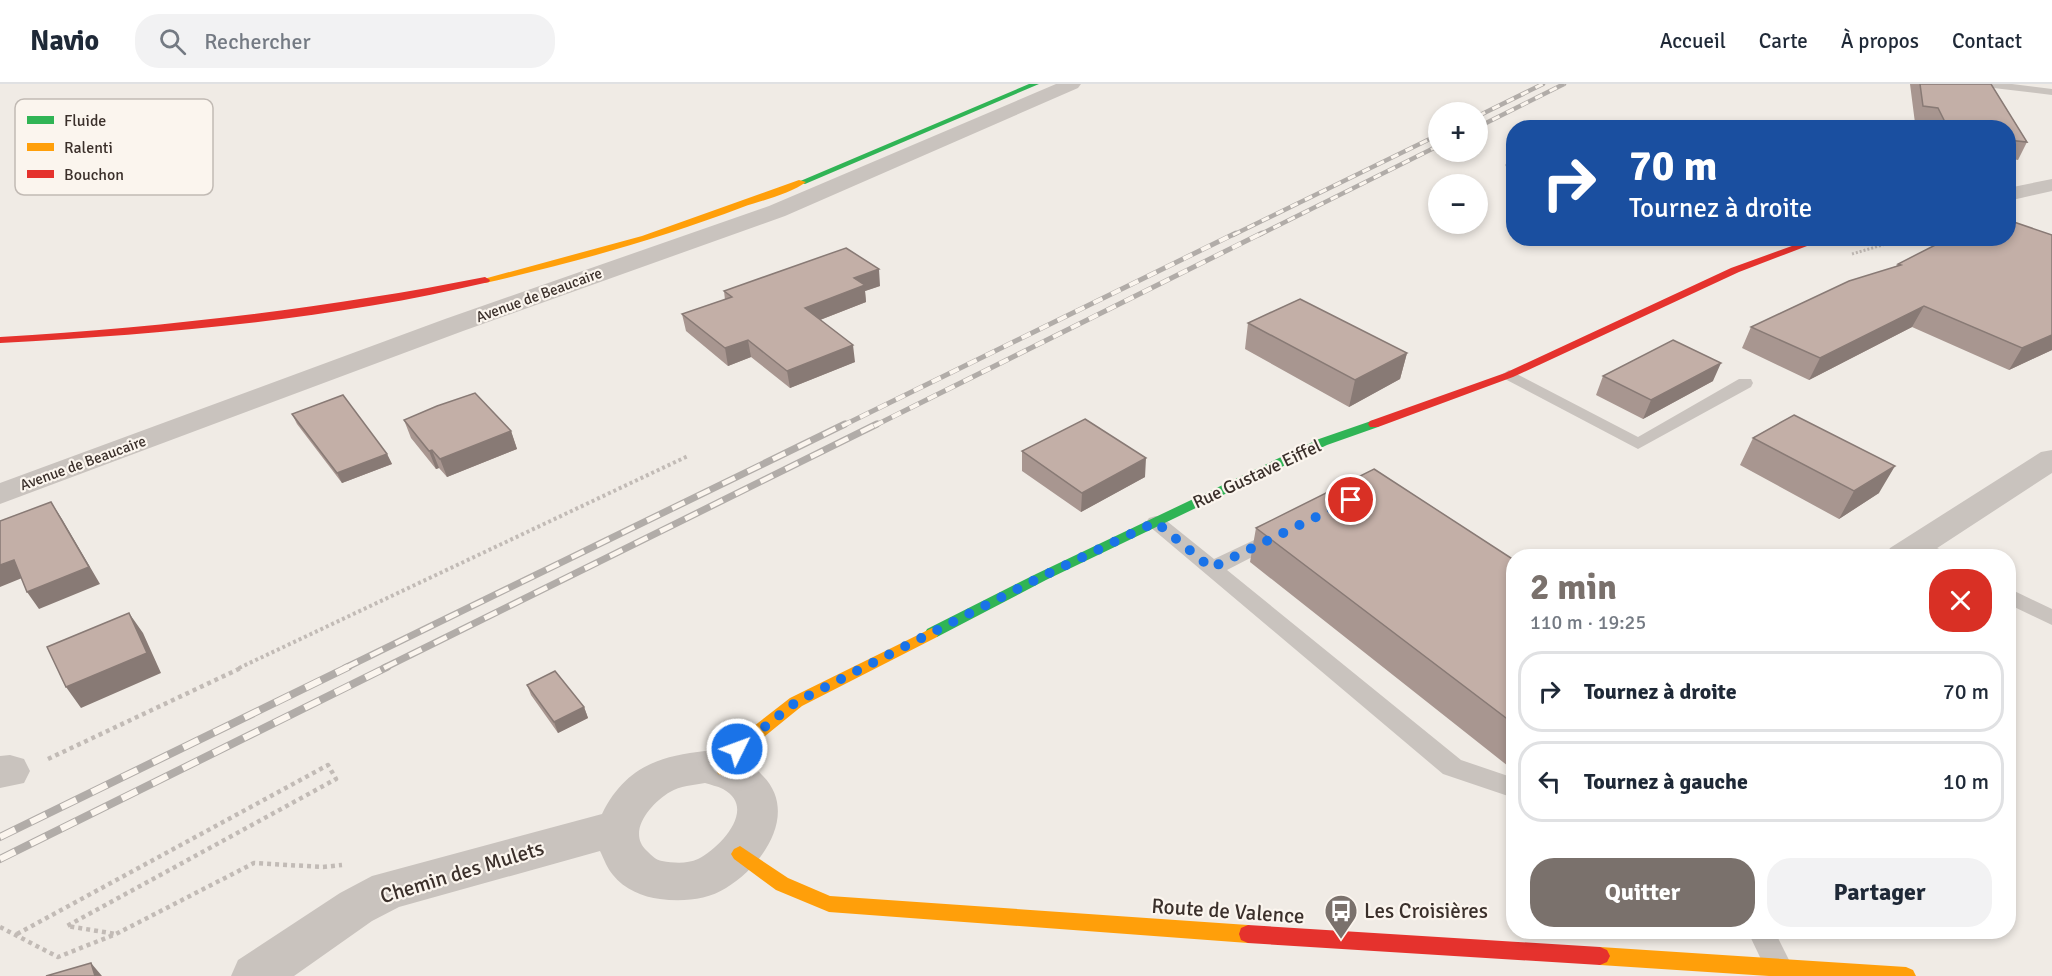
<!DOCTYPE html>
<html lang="fr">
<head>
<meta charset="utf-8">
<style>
	:root { --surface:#fff; --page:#f2f2f3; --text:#1f2937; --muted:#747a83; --line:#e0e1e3; --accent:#7a716c }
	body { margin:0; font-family:Signika,sans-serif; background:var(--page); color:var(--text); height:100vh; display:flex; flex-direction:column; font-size:22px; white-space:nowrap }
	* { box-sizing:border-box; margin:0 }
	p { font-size:20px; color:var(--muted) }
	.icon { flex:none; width:33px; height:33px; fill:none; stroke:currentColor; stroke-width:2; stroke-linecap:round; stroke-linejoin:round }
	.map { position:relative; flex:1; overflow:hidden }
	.drawer { position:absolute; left:1506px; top:465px; width:510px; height:390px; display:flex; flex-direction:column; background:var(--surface); border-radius:24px; box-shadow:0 3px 9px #0003 }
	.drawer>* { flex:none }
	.banner { position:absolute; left:1506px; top:36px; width:510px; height:126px; border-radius:24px; box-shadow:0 3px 9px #0003; background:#1a4fa0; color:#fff; overflow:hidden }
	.fabs { position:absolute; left:1428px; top:18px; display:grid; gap:12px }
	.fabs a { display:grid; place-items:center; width:60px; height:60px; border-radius:50%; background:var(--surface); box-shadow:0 3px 9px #0003; font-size:30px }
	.pin { position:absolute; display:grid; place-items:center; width:51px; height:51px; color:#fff; margin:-26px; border:3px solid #fff; border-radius:50%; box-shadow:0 2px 6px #0007 }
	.me { position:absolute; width:66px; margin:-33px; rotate:48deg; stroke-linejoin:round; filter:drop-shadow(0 0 4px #0008) }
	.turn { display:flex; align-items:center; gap:21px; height:126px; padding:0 24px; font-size:27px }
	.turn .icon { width:78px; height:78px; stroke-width:2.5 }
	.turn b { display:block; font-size:42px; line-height:51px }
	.round { display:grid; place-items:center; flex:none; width:63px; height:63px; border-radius:24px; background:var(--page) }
	.headline { display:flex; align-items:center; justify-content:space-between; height:102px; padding:0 24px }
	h1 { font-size:36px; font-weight:700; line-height:45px; color:var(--accent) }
	.primary-button { display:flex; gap:12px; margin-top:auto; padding:12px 24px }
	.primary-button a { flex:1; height:69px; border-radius:24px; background:var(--accent); color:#fff; font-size:24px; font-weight:700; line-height:69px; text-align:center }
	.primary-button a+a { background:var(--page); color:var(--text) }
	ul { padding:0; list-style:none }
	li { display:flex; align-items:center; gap:18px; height:81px; margin:0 12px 9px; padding:0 12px; border:3px solid var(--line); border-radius:24px }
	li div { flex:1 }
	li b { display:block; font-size:22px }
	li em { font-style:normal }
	header { display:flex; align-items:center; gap:36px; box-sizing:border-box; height:84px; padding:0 30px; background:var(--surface); border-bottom:2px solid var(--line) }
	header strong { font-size:28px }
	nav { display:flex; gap:33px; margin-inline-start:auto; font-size:21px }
	.search { width:420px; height:54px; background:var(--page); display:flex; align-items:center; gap:15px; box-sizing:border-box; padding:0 21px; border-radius:24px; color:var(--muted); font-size:22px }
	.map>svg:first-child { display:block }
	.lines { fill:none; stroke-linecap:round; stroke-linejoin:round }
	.path-far2 { stroke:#c2bbb6; stroke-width:3; stroke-dasharray:2 2; stroke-linecap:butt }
	.path-far1 { stroke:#c2bbb6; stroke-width:4; stroke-dasharray:3 3; stroke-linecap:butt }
	.path { stroke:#c2bbb6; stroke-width:4.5; stroke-dasharray:4 4; stroke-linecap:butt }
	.lane { fill:#c9c3be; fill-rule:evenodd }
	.street { fill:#c9c3be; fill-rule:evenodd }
	.fast { fill:#30b455; fill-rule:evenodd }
	.slow { fill:#ff9f0a; fill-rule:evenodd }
	.jam { fill:#e5322d; fill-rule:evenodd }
	.rail-far3-casing { stroke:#b1aca8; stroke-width:4.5 }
	.rail-far2-casing { stroke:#b1aca8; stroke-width:5 }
	.rail-far1-casing { stroke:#b1aca8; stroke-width:7 }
	.rail-casing { stroke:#b1aca8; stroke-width:8 }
	.rail-far3 { stroke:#fbf5ee; stroke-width:3; stroke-dasharray:8; stroke-linecap:butt }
	.rail-far2 { stroke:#fbf5ee; stroke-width:4; stroke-dasharray:10; stroke-linecap:butt }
	.rail-far1 { stroke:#fbf5ee; stroke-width:4.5; stroke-dasharray:14; stroke-linecap:butt }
	.rail { stroke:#fbf5ee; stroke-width:6; stroke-dasharray:17; stroke-linecap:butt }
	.wall { fill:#a89690 }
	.shaded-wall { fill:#887a75 }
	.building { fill:#c3afa7; stroke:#887a75; stroke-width:1.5 }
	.route { stroke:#1a73e8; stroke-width:10; stroke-dasharray:0 18 }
	.labels { text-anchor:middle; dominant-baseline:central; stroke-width:4.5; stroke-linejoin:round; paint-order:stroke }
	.far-street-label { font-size:15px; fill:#3b302b; stroke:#fbf5ee }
	.street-label { font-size:18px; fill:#3b302b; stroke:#fbf5ee }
	.near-street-label { font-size:21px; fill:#3b302b; stroke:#fbf5ee }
	.near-poi-label { font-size:21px; fill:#3b302b; stroke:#fbf5ee; text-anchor:start }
	.key { fill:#fbf5ee; stroke:#c1bab4; stroke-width:1.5 }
	.key-label { font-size:16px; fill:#3b302b }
</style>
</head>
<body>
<header>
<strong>Navio</strong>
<div class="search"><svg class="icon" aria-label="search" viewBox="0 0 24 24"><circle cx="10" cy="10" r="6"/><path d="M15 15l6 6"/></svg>Rechercher</div>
<nav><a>Accueil</a><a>Carte</a><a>À propos</a><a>Contact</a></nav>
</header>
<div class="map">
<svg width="2052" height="892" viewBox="0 0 2052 892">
	<rect width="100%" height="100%" fill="#f0ebe5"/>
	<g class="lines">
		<!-- path-far2 -->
		<path class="path-far2" d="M 1852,170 L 1906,154"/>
		<!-- path-far1 -->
		<path class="path-far1" d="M 239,584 L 688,372"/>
		<!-- path -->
		<path class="path" d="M 48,675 L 243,583
			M 0,843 L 58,873 L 116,850 L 254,779 L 323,783 L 342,781
			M 17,850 L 328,681 L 336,695 L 67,842 L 116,850"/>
		<!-- lane -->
		<path class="lane" d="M 1980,0 L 2012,0 L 2052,5 L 2052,11 L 1985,3 Z
			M 1514,73 L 1514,90 L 1510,89 L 1505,81 L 1510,74 Z
			M 1509,286 L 1638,353 L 1739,295 L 1751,295 L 1753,299 L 1751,303 L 1638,365 L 1503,294 L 1501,291 Z
			M 1156,432 L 1163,434 L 1214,475 L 1269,449 L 1276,447 L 1283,449 L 1286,453 L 1283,457 L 1227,486 L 1461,676 L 1514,694 L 1514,714 L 1443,690 L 1149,442 L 1146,438 L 1149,434 Z
			M 1918,456 L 1944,467 L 1947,472 C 1934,473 1916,475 1908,462 L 1911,457 Z
			M 2008,504 L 2052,525 L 2052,541 L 2008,520 Z
			M 1748,848 L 1775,848 L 1793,884 L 1789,892 L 1769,892 Z"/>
		<!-- street -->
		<path class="street" d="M 1056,0 L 1081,0 L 1078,4 L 785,132 L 463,247 L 0,420 L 0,399 L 445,235 L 769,122 Z
			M 2052,95 L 2052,107 L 2008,117 L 2008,104 Z
			M 2052,366 L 2052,389 L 1925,472 L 1885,472 L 1890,464 L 2041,368 Z
			M 705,667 C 720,671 740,674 753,682 C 756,684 760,689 763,692 C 799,729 763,782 726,804 C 707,816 682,818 660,815 C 643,813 624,805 613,791 C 607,784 604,775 600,767 L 399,823 L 372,837 L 294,892 L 231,892 L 238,876 L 340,809 L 372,792 L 602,730 C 624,685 657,672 705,667 ZM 705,699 C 711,701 717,702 723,705 C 758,724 720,764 698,775 C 687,780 674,779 662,777 C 656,776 652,772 647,767 C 626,748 651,719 670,708 C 680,702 693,701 705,699 Z
			M 10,671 L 24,675 L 30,687 L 24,699 L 0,704 L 0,672 Z"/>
		<!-- fast -->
		<path class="fast" d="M 1029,0 L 1039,0 L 805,100 L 798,98 Z
			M 1374,336 L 1378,337 L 1380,340 L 1378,343 L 1327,361 L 1046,496 L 937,553 L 927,553 L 925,549 L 927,545 L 1036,490 L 1319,355 Z"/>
		<!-- slow -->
		<path class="slow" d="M 799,96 L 806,98 C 792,109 761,117 743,123 C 659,155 573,179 485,199 L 480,196 L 642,152 Z
			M 932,544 L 937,545 L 939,549 L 937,553 L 802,622 L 743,670 L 730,690 L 724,692 L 718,690 L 716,685 L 731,660 L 790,614 Z
			M 740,762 L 788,794 L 830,812 L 1248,841 L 1255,844 L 1257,850 L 1255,856 L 1248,859 L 829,828 L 776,806 L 734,775 L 731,770 L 734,765 Z
			M 1600,863 L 1906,883 L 1913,886 L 1916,892 L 1769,892 L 1600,881 L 1593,878 L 1590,872 L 1593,866 Z"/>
		<!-- jam -->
		<path class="jam" d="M 1814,154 L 1828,154 L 1739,188 L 1513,293 L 1378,343 L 1370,343 L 1368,340 L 1370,337 L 1505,289 L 1731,184 Z
			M 485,193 L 490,196 L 489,198 C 329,236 163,250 0,259 L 0,253 C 163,243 324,225 485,193 Z
			M 1248,841 L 1600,863 L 1607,866 L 1610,872 L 1607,878 L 1600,881 L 1248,859 L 1241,856 L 1239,850 L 1241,844 Z"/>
		<!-- rail-far3 casing -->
		<g class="rail-far3-casing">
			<path id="rail-far3" d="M 1478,32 L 1543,0
				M 1478,43 L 1564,0
				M 1233,151 L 1438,51
				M 1259,151 L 1438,62"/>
		</g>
		<!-- rail-far2 casing -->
		<g class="rail-far2-casing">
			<path id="rail-far2" d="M 842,342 L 1236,149
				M 874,342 L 1262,149"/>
		</g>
		<!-- rail-far1 casing -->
		<g class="rail-far1-casing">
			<path id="rail-far1" d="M 345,584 L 845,340
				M 384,584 L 877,340"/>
		</g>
		<!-- rail casing -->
		<g class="rail-casing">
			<path id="rail" d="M 0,753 L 348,583
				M 0,775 L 387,583"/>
		</g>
		<!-- rail-far3 -->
		<use href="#rail-far3" class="rail-far3"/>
		<!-- rail-far2 -->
		<use href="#rail-far2" class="rail-far2"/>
		<!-- rail-far1 -->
		<use href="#rail-far1" class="rail-far1"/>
		<!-- rail -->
		<use href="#rail" class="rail"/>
	</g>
	<!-- wall -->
	<path class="wall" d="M 1910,0 L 1991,0 L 2027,58 L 2018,76 L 2008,74 L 2008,44 L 1931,44 L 1930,41 L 1915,39 Z
		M 2052,151 L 2052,266 L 2009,286 L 1912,243 L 1809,296 L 1742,264 L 1751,243 L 1896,182 L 1898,180 Z
		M 880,202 L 865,207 L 866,218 L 820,236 L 855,278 L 790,304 L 751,273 L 728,282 L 686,247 L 682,230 L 725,216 L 724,207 Z
		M 1248,239 L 1407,269 L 1400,295 L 1349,323 L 1245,265 Z
		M 1603,292 L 1713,297 L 1643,335 L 1596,311 Z
		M 292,330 L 387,370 L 392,380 L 342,399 L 297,340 Z
		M 404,336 L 511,347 L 517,365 L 447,393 L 439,384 L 436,385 L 411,354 Z
		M 1753,354 L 1879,409 L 1839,435 L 1740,381 Z
		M 1022,367 L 1145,393 L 1081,428 L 1022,387 Z
		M 1256,444 L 1514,476 L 1514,677 L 1508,682 L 1250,478 Z
		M 527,601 L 584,623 L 588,634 L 558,649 L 531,611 Z"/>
	<!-- shaded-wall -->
	<path class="shaded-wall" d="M 879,185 L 880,202 L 865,207 L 866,218 L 807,241 L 805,224 L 854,194 Z
		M 1924,222 L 1912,243 L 1809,296 L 1820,274 Z
		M 2052,251 L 2052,266 L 2009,286 L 2022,264 Z
		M 748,256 L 751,273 L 728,282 L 725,264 Z
		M 853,261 L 855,278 L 790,304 L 787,287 Z
		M 1407,269 L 1400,295 L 1349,323 L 1355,296 Z
		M 1721,279 L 1713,297 L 1643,335 L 1651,316 Z
		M 511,347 L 517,365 L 447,393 L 440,375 Z
		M 432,366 L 439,384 L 436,385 L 429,367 Z
		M 387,370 L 392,380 L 342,399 L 337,389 Z
		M 1146,374 L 1145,393 L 1081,428 L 1082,409 Z
		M 1895,382 L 1879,409 L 1839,435 L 1854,407 Z
		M 51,418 L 62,435 L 100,500 L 39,525 L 27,508 Z
		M 14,476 L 27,492 L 0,503 L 0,481 Z
		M 129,529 L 143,549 L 161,589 L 81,624 L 66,603 Z
		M 584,623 L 588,634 L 558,649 L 554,638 Z
		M 1514,667 L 1514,677 L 1508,682 Z
		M 91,879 L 102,892 L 95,892 Z"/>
	<!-- building -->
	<path class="building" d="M 1920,0 L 1991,0 L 2027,58 L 2008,56 L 2008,44 L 1948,44 L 1938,24 L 1923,22 Z
		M 2008,136 L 2052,151 L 2052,251 L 2022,264 L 1924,222 L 1820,274 L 1751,243 L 1849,197 L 1901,181 L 1898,180 L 1949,154 L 2008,154 Z
		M 846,164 L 879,185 L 854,194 L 865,201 L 805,224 L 853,261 L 787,287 L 748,256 L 725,264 L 682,230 L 732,213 L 724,207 Z
		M 1300,215 L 1407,269 L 1355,296 L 1248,239 Z
		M 1673,256 L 1721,279 L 1651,316 L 1603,292 Z
		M 475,309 L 511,347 L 440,375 L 432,366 L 429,367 L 404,336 L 437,322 Z
		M 343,311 L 387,370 L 337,389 L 292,330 Z
		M 1794,331 L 1895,382 L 1854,407 L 1753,354 Z
		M 1085,335 L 1146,374 L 1082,409 L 1022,367 Z
		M 1374,385 L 1514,476 L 1514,640 L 1256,444 Z
		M 51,418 L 89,483 L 27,508 L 14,476 L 0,481 L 0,437 Z
		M 129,529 L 147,569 L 66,603 L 47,563 Z
		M 555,587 L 584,623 L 554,638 L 527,601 Z
		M 91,879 L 95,892 L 46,892 Z"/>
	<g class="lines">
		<!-- route -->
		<path class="route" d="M 737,665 L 796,618 L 1041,493 L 1156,438 L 1211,484 L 1351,416"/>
	</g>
	<!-- icons -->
	<defs>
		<g id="bus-pin" transform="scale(1.725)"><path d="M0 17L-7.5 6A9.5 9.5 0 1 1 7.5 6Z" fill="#7a716c" stroke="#fbf5ee"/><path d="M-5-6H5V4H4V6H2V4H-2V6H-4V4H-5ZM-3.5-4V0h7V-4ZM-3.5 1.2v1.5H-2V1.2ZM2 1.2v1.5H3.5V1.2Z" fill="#fff"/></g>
	</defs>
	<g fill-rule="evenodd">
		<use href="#bus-pin" x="1341" y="827"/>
	</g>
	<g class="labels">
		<!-- far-street labels -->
		<g class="far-street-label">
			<text transform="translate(539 211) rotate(-20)">Avenue de Beaucaire</text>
			<text transform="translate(83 379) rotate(-20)">Avenue de Beaucaire</text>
		</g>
		<!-- street labels -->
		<g class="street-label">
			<text transform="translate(1257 390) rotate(-25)">Rue Gustave Eiffel</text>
		</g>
		<!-- near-street labels -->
		<g class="near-street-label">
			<text transform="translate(462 788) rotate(-17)">Chemin des Mulets</text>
			<text transform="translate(1228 827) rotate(4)">Route de Valence</text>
		</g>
		<!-- near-poi labels -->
		<g class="near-poi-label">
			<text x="1364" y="827">Les Croisières</text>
		</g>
	</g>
	<!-- legend -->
	<rect x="15" y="15" width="198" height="96" rx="9" class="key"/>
	<rect x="27" y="32" width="27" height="8" fill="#30b455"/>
	<rect x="27" y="59" width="27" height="8" fill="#ff9f0a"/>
	<rect x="27" y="86" width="27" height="8" fill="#e5322d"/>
	<g class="key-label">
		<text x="64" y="42">Fluide</text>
		<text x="64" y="69">Ralenti</text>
		<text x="64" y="96">Bouchon</text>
	</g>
</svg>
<div class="fabs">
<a>+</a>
<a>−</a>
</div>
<div class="pin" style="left:1351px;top:416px;background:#d93025"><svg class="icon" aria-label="arrive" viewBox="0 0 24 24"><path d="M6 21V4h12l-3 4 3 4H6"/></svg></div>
<svg class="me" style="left:737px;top:665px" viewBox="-20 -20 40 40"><circle r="17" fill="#1a73e8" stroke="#fff" stroke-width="3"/><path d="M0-11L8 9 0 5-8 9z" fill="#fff"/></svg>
<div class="banner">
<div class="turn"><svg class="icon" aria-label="right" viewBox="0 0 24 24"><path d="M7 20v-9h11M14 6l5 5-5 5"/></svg><div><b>70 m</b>Tournez à droite</div></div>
</div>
<section class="drawer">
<div class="headline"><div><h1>2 min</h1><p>110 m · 19:25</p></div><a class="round" style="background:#d93025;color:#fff"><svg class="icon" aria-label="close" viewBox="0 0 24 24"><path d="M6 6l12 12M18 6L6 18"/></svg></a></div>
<ul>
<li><svg class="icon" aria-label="right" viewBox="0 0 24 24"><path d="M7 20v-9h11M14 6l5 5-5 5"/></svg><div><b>Tournez à droite</b></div><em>70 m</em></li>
<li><svg class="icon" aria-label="left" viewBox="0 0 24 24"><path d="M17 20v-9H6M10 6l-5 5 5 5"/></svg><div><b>Tournez à gauche</b></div><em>10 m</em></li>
</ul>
<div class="primary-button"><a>Quitter</a><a>Partager</a></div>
</section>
</div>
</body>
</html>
